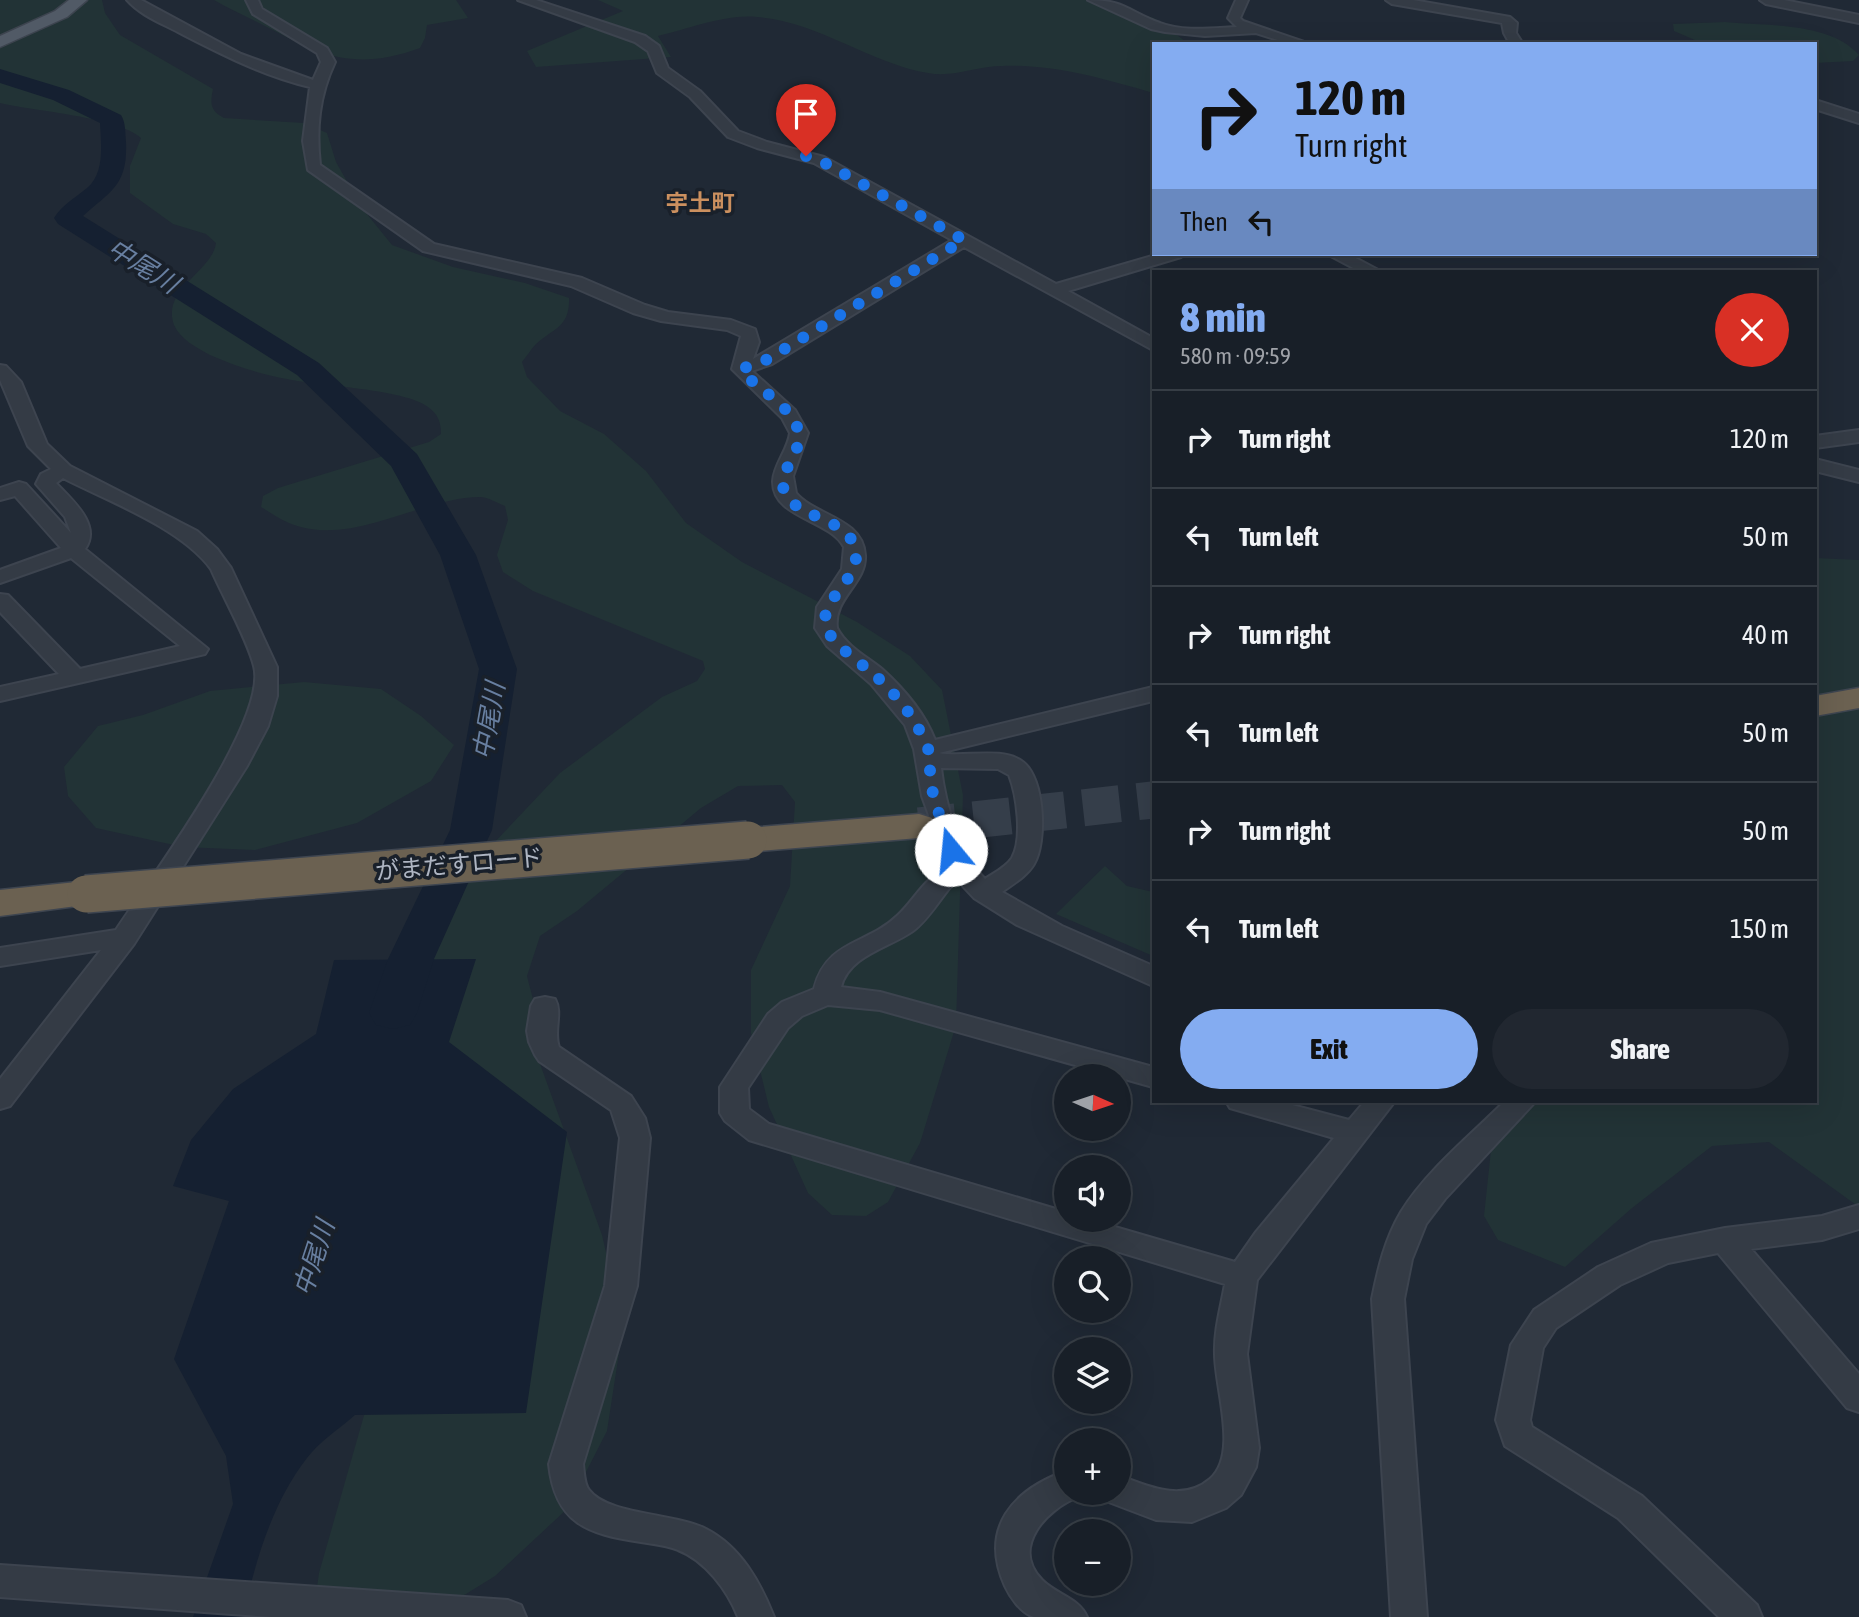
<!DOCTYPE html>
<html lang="en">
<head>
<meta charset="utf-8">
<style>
	:root { --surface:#181f28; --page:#212730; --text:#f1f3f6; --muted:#9fa2a8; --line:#363d45; --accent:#84acf1 }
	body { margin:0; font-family:"Asap Condensed","Noto Sans JP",sans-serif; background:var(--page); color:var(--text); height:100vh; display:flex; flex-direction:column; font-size:26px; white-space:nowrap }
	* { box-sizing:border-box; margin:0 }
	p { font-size:23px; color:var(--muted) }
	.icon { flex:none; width:38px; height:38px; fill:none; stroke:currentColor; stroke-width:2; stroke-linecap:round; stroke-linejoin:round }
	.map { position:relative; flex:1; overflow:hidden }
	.drawer { position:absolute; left:1152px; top:270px; width:665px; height:833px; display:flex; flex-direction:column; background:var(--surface); border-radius:0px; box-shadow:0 7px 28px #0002,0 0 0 2px var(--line) }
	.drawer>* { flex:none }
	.banner { position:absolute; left:1152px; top:42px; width:665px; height:214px; border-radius:0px; box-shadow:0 7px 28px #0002,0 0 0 2px var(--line); background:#84acf1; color:#111; overflow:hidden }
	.needle { width:46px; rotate:93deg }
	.buttons { position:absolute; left:1054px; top:1064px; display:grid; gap:14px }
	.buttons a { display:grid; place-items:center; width:77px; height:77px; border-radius:50%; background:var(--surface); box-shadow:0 7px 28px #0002,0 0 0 2px var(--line); font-size:35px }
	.pin { position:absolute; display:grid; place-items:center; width:60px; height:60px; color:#fff; margin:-72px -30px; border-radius:50% 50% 50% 0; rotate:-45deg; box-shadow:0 0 7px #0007 }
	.pin .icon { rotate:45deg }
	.me { position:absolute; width:77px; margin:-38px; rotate:343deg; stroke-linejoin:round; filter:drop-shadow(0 0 5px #0008) }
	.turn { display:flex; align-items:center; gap:24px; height:147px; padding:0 28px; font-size:32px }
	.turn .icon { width:91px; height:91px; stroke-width:2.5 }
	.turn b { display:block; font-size:49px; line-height:60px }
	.then { display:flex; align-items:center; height:66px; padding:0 28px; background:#0003; gap:14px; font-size:26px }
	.round { display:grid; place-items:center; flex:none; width:74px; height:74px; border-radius:37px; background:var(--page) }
	.headline { display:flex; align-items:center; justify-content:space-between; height:119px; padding:0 28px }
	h1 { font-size:42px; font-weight:800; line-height:52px; color:var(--accent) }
	.button { display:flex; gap:14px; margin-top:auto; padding:14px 28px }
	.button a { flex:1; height:80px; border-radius:42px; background:var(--accent); color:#111; font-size:28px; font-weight:800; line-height:80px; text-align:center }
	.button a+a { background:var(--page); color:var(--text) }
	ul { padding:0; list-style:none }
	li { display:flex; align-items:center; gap:21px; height:98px; padding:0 28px; border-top:2px solid var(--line) }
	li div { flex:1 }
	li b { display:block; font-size:26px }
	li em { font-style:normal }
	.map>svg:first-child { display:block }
	.green { fill:#223336 }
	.water { fill:#152031 }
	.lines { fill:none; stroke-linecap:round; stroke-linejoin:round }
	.river { fill:#152031; fill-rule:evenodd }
	.highway-tunnel { stroke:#353e4a; stroke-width:37; stroke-dasharray:37 18; stroke-linecap:butt }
	.minor-casing { stroke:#3d444f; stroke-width:4 }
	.major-casing { stroke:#3d444f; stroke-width:3 }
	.highway-casing { stroke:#3e4550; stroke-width:3 }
	.minor { fill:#343b45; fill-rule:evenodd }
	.major { fill:#515a66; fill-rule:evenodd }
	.highway { fill:#6b6151; fill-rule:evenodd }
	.highway-bridge-casing { stroke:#3e4550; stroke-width:40; stroke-linecap:butt }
	.highway-bridge { stroke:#6b6151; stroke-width:37 }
	.route { stroke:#1a73e8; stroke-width:12; stroke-dasharray:0 21.6 }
	.labels { text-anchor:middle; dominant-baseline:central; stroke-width:7; stroke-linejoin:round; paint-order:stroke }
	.far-quarter-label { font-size:23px; font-weight:bold; fill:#cc905f; stroke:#19202a }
	.street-label { font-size:24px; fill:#aeb5c2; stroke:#19202a }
	.water-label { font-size:26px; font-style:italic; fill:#687fa0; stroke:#19202a }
</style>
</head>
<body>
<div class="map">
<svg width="1859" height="1617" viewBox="0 0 1859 1617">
	<rect width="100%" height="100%" fill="#202935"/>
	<!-- green -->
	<path class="green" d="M 0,0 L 102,0 L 105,13 L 120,35 L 213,89 C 210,104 210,110 224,118 L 304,123 L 327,133 L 336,162 L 362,208 L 392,245 L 453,267 L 525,283 L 569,298 C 570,327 554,328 536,344 C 531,349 527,356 522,362 L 527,377 L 560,411 L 604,434 L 646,471 L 686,523 L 742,562 L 857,622 L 910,656 L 942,690 L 963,795 L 956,1025 L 920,1143 L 888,1202 L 866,1216 L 832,1215 L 808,1193 L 769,1107 L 751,1033 L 751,970 L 790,886 L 795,802 L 782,785 L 738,786 L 701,808 L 577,911 L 540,936 L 527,976 L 538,1019 L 535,1050 L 602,1235 L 623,1327 L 607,1431 L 567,1509 L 495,1576 L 429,1617 L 313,1617 L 319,1573 L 369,1398 L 340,1036 L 425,916 L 560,773 L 662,697 L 697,681 L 705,669 L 703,661 L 533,591 L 503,572 L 497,555 L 508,520 L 505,506 C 497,503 488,497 480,497 C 421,497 350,549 289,523 C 279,519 270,512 261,507 L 263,496 L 278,488 L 429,442 L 441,434 C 441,422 438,414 428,407 C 405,389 319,386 287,379 C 260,374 235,366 210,355 C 197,348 180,339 174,325 C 161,289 212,272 216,243 L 206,234 L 173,224 L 130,193 L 130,166 L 141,138 C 118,117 34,111 0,103 Z
		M 214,0 L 456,0 L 468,18 L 427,25 L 425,38 L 420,48 C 356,71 324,57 267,27 C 250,18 231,10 214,0 Z
		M 598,0 L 1093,0 L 1154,18 L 1189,44 L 1153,44 L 1153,93 C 1105,79 1053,64 1002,66 C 978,66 952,78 928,73 C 869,63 817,21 757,17 C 725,14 689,29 658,36 L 671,57 L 536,67 L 527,51 L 623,11 Z
		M 1725,22 C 1766,26 1830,22 1859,55 L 1853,61 L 1815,63 L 1815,44 L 1704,44 L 1674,31 L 1673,24 Z
		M 1815,558 L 1859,560 L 1859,1207 L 1769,1142 L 1712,1146 L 1632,1208 L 1565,1267 L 1498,1240 L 1484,1216 L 1491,1150 L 1526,1101 L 1815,1101 Z
		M 304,682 L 381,689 L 421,716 L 454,745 L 431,781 L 357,823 L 255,850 L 183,847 L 96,828 L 68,796 L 64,767 L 98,726 L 143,715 L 210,691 Z
		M 1105,866 L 1127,886 L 1153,892 L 1153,956 L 1056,914 Z"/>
	<!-- water -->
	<path class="water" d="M 476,959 L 449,1042 L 567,1132 L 526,1413 L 355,1415 C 339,1429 319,1442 307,1458 C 272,1503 255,1562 243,1617 L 193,1617 L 233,1504 L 226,1456 L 174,1359 L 229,1201 L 173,1186 L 191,1140 L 233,1089 L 316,1034 L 334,960 Z"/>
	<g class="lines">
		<!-- river -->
		<path class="river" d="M 0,69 L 69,90 L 121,115 C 126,123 125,133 126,142 C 128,185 111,191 83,216 L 319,363 L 417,454 L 476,555 L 517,669 L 492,830 L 434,959 L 417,1013 L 410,1025 L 393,1029 L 376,1025 L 369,1013 L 388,959 L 450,830 L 479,669 L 440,555 L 391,466 L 297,375 L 58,224 L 54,218 C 63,204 75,198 87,188 C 105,173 101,145 100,123 L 53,100 L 0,83 Z"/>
		<!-- highway-tunnel -->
		<path class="highway-tunnel" d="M 919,826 L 1153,800"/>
		<!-- minor casing -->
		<g class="minor-casing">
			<path id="minor" d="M 127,0 L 141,0 L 241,54 L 313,80 L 321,62 L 317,53 L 253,14 L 246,0 L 258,0 L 262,9 L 327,48 L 335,62 C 319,96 316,128 320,165 L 434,244 L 582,278 L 645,305 L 668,312 L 731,320 L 755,329 L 759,342 L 753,359 L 952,240 L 814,163 L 757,148 L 728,137 L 690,97 L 657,73 L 648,51 L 635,42 L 518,0 L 536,0 L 645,36 L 659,46 L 668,68 L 700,91 L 738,131 L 767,142 L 824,157 L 1056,284 L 1159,254 L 1183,254 L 1181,257 L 1068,291 L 1153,338 L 1153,350 L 964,247 L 772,364 L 752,371 L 795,410 L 808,433 L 793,476 L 796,493 C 815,516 863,518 865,555 C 867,583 833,598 837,628 C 846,646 867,657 882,669 C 903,688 925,714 935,740 L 1153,687 L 1153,701 L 939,753 C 963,758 1002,746 1023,762 C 1045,779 1047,842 1034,864 C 1027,876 1013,884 1002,892 L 1062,926 L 1153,966 L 1153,986 L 1017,925 L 974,898 L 959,882 L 952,885 C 940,899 928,920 913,931 C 889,948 849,955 841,987 L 880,992 L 1153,1067 L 1153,1087 L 880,1010 L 828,1005 L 802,1016 L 788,1028 L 748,1088 L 749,1109 L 769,1124 L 1066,1212 L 1066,1220 L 1091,1220 L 1235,1262 L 1256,1232 L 1334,1138 L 1230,1108 L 1226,1101 L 1277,1101 L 1349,1120 L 1365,1101 L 1395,1101 L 1257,1280 L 1247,1354 L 1259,1448 L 1256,1467 L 1241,1495 L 1226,1508 L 1192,1522 L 1156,1520 L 1106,1501 L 1102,1493 L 1118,1493 L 1118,1475 C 1148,1486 1182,1503 1210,1479 C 1239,1454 1215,1389 1215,1354 C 1214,1331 1221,1307 1225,1284 L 749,1140 L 725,1121 L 720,1113 L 720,1087 L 768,1014 L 782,1002 L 814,989 C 826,940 867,945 897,916 C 915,900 924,877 948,868 L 922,796 L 914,749 L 905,725 L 871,684 L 827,646 L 815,628 L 817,607 L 842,569 L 844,547 C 829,519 772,518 773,481 C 774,464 788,450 790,433 L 782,418 L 732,369 L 741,336 L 727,330 L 661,321 L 633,313 L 571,286 L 423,251 L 308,170 L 303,141 L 310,87 C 263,76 221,54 178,32 C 161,23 140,15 127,0 ZM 941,768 L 998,769 L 1009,775 C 1017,795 1023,839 1012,858 C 1006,867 994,873 985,879 C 959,854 945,803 941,768 Z
				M 1088,0 C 1125,0 1129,12 1160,23 C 1183,32 1213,28 1237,27 L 1228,18 L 1236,0 L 1248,0 L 1240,18 L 1243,21 L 1310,44 L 1290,44 L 1256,33 L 1205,36 L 1165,32 L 1151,29 Z
				M 1386,0 L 1413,0 L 1510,17 L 1517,23 L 1516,33 L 1523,44 L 1510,44 L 1504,33 L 1502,23 L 1392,4 Z
				M 1760,0 L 1784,0 L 1859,15 L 1859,23 L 1766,4 Z
				M 1815,100 L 1859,114 L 1859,123 L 1815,109 Z
				M 1327,254 L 1348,254 L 1380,271 L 1359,271 Z
				M 0,365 L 6,366 L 21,382 L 47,444 L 70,466 L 197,531 L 217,549 L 231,568 L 277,667 L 277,696 L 268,726 L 247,766 L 134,944 L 10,1106 L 0,1109 L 0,1079 L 101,950 L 0,966 L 0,948 L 116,930 C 149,880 269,720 254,666 C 247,638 223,597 211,569 C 181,528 108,501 63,478 L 56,483 C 72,500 102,525 85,549 L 208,649 L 205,654 L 0,701 L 0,687 L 59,674 L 0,612 L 0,594 L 8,595 L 80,669 L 180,646 L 71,558 L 0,583 L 0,570 L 61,548 L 15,496 L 0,500 L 0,488 L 19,482 L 26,484 L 71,533 L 65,517 L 36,484 L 41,474 L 51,469 L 28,446 L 0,380 Z
				M 1859,430 L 1859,442 L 1815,448 L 1815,436 Z
				M 1815,459 L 1859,470 L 1859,482 L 1815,471 Z
				M 545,997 L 555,999 C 563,1013 553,1031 559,1047 L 631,1096 L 645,1118 L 650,1138 L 637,1286 L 583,1464 C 584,1472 584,1484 589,1490 C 607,1515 675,1513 706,1529 C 741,1547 760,1582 774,1617 L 738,1617 C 728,1591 705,1560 678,1550 C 666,1545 653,1544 641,1542 C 587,1534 555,1523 549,1464 L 605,1286 L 620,1138 L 611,1110 L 539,1061 L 535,1055 L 529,1042 L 527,1031 L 531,1006 L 535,999 Z
				M 1505,1101 L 1536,1101 L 1445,1199 L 1426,1224 L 1412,1259 L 1404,1299 L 1427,1617 L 1391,1617 L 1372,1299 C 1378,1269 1385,1239 1401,1212 C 1427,1170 1470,1136 1505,1101 Z
				M 1859,1205 L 1859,1229 L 1822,1240 L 1751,1249 L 1859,1374 L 1859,1412 L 1847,1408 L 1718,1253 L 1668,1263 L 1620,1285 L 1556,1328 L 1543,1348 L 1530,1420 L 1532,1427 L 1642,1496 L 1757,1605 L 1762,1617 L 1719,1617 L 1618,1518 L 1505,1446 L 1496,1420 L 1511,1345 L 1534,1310 L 1598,1267 L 1651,1243 L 1725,1228 L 1822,1216 Z
				M 1066,1471 L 1066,1493 L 1080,1493 L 1078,1497 C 1047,1509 1010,1547 1042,1580 C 1057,1595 1079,1598 1087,1617 C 1072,1617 1048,1617 1034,1617 C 1021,1613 1010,1597 1005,1586 C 979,1528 1013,1490 1066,1471 Z
				M 0,1565 L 508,1600 L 521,1605 L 526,1617 L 272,1617 L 0,1597 Z"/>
		</g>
		<!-- major casing -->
		<g class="major-casing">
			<path id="major" d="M 69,0 L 87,0 L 67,17 L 0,47 L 0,36 L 55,11 Z"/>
		</g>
		<!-- highway casing -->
		<g class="highway-casing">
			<path id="highway" d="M 1859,688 L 1859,708 L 1815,716 L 1815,696 Z
				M 919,814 L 932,818 L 938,826 L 932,834 L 919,838 L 748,852 L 735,848 L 729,840 L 735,832 L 748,828 Z
				M 86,881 L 100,885 L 105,894 L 100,903 L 0,916 L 0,890 Z"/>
		</g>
		<!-- minor -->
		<use href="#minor" class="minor"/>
		<!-- major -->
		<use href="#major" class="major"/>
		<!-- highway -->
		<use href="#highway" class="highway"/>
		<!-- highway-bridge casing -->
		<g class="highway-bridge-casing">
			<path id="highway-bridge" d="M 86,894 L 748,840"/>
		</g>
		<!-- highway-bridge -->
		<use href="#highway-bridge" class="highway-bridge"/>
	</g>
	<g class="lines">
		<!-- route -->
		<path class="route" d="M 806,156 L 819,160 L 964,240 L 766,360 L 741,369 C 756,390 791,404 798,430 C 805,454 773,472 786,495 C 802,521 854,518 856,555 C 857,582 819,600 826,626 C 830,644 865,665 878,678 C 890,689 904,705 913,719 C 918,728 926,741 929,752 C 931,762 929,773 931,784 C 935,806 945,829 951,850"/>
	</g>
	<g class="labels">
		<!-- far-quarter labels -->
		<g class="far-quarter-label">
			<text x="700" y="203">宇土町</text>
		</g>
		<!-- street labels -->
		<g class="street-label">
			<text transform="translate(459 864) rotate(-5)">がまだすロード</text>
		</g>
		<!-- water labels -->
		<g class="water-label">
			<text transform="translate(143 266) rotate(32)">中尾川</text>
			<text transform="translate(489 721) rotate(-80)">中尾川</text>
			<text transform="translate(314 1258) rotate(-72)">中尾川</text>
		</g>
	</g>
</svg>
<div class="buttons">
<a><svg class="needle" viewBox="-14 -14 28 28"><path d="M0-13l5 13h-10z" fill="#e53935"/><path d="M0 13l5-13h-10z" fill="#9fa2a8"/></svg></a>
<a><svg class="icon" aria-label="sound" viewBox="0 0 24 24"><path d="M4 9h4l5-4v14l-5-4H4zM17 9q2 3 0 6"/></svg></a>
<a><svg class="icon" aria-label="search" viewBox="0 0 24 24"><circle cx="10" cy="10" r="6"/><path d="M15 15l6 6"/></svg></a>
<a><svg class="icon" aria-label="layers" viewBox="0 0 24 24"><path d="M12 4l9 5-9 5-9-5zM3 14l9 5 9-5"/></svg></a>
<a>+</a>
<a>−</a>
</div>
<div class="pin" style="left:806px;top:156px;background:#d93025"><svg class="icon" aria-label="arrive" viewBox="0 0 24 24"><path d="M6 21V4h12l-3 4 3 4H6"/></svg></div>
<svg class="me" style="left:951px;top:850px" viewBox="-20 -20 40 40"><circle r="19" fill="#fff"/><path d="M0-13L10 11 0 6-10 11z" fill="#1a73e8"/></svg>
<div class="banner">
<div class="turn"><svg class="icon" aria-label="right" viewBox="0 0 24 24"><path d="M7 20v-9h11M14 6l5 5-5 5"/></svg><div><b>120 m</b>Turn right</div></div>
<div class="then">Then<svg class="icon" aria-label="left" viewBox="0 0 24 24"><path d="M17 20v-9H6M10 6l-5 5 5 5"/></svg></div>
</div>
<section class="drawer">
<div class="headline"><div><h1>8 min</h1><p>580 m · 09:59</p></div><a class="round" style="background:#d93025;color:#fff"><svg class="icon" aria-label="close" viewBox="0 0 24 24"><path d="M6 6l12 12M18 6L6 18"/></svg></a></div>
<ul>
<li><svg class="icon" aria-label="right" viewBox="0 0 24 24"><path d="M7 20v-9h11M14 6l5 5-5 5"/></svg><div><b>Turn right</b></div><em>120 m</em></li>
<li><svg class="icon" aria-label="left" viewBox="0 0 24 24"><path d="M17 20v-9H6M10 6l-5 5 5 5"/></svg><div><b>Turn left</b></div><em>50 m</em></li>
<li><svg class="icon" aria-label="right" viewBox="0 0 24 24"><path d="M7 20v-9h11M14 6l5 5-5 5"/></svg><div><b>Turn right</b></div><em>40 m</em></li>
<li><svg class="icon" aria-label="left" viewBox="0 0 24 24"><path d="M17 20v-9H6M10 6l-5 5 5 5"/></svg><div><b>Turn left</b></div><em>50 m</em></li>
<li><svg class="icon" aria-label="right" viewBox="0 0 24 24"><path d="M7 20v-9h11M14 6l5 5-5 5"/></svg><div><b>Turn right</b></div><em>50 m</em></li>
<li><svg class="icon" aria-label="left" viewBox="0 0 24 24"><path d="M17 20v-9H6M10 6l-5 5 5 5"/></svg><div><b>Turn left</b></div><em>150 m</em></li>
</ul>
<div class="button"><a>Exit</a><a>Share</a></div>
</section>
</div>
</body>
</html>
